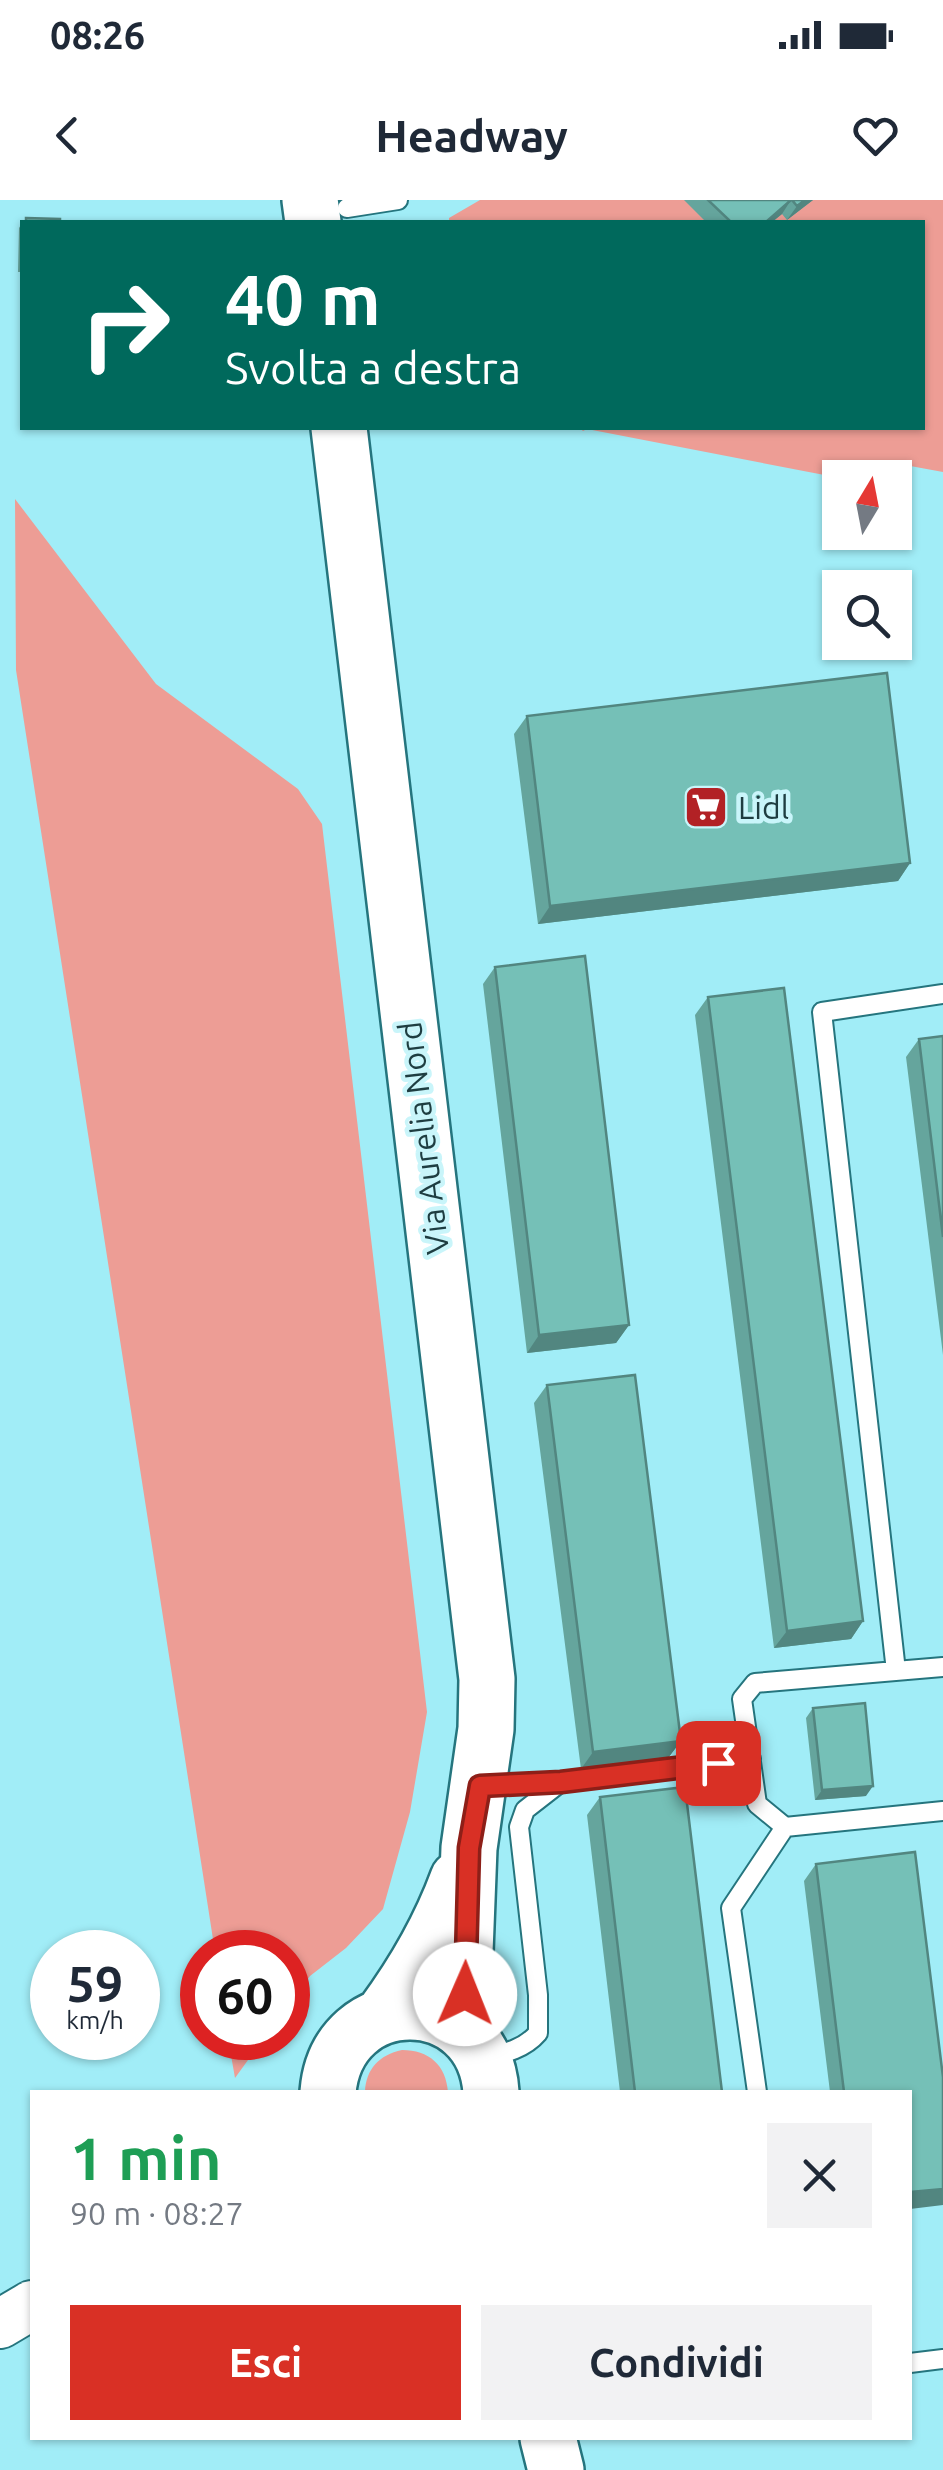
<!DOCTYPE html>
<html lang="it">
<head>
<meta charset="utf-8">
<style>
	:root { --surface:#fff; --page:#f2f2f3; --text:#1f2937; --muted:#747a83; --accent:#d93025 }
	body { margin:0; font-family:Ubuntu,sans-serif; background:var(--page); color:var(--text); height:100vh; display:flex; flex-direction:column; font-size:38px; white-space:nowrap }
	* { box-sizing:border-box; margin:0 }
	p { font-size:32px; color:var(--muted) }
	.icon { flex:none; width:55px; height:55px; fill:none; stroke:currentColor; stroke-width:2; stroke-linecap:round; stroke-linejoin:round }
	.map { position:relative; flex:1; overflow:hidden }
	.sheet { position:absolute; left:30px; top:1890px; width:882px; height:350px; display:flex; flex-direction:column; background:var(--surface); border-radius:0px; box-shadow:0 2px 8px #0004 }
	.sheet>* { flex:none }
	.hud { position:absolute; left:20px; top:20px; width:905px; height:210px; border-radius:0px; box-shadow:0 2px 8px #0004; background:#00695c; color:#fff; overflow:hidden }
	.needle { width:65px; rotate:10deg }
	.controls { position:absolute; left:822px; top:260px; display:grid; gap:20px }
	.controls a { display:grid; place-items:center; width:90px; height:90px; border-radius:0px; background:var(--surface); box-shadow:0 2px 8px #0004; font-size:50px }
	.speed { position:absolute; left:30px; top:1730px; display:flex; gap:20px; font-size:50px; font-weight:700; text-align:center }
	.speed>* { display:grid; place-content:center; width:130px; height:130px; border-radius:50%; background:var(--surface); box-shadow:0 2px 8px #0004; line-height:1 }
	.speed small { font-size:25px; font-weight:400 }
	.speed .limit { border:15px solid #d22; background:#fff; color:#111 }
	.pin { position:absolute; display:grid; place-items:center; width:85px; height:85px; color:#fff; margin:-42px; border-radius:20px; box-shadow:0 5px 15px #0006 }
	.me { position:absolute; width:110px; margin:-55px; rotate:1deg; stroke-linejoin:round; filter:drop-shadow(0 0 8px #0008) }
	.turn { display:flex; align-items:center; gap:35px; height:210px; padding:0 40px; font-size:45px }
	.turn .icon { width:130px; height:130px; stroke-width:2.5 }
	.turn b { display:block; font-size:70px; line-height:85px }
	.round { display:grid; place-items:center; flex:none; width:105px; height:105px; border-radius:0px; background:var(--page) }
	.head { display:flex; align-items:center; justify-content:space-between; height:170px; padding:0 40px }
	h1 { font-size:60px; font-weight:700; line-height:75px; color:#1e9e55 }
	.button { display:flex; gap:20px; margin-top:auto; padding:20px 40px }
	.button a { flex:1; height:115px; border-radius:0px; background:var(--accent); color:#fff; font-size:40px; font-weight:700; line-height:115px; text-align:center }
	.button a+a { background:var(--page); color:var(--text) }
	.status { display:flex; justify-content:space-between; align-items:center; height:70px; padding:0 50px; background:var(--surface); direction:ltr }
	.status svg { height:28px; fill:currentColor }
	header { display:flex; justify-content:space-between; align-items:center; height:130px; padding:0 40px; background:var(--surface); font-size:45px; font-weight:700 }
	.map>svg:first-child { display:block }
	.green { fill:#ed9d95 }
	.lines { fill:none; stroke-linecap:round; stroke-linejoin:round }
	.service-casing { stroke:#25757e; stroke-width:22 }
	.secondary-casing { stroke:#25757e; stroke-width:52 }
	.primary-casing { stroke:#25757e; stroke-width:60 }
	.service { stroke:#fff; stroke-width:18 }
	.secondary { stroke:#fff; stroke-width:48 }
	.primary { stroke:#fff; stroke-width:55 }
	.wall { fill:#65a59d }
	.shaded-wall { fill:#528680 }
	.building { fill:#75c0b7; stroke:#528680; stroke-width:2.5 }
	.route-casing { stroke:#8d1f18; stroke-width:25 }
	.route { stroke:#d93025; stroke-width:18 }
	.labels { text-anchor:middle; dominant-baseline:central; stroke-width:9; stroke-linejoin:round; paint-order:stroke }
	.poi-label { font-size:32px; fill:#1e3d41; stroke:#c9f5fa; text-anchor:start }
	.street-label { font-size:32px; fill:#1e3d41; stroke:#c9f5fa }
</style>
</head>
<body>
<div class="status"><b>08:26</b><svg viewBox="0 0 49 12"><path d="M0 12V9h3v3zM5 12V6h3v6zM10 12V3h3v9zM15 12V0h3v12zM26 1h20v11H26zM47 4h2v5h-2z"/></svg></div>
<header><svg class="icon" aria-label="back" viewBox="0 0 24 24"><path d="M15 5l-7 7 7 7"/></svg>Headway<svg class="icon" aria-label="heart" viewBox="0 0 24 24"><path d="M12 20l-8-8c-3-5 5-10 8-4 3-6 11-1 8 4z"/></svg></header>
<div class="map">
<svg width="943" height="2270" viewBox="0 0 943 2270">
	<rect width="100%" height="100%" fill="#a1edf7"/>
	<!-- green -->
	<path class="green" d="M 480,0 L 943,0 L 943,272 L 894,263 L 878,277 L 840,278 L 587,229 L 583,231 L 580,228 L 922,228 L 922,22 L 449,22 L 449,18 Z
		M 15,299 L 156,484 L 298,589 L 322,624 L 427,1512 L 410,1612 L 383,1709 L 346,1748 L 310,1776 L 288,1806 L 288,1752 L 215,1752 L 16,470 Z
		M 228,1838 L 264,1838 L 235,1878 Z
		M 402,1850 C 429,1850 446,1865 448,1892 L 365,1892 C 366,1869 379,1855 402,1850 Z"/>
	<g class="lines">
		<!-- service casing -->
		<g class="service-casing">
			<path id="service" d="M 347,8 L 398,0
				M 943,1467 L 755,1483 L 742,1499 L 757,1604 L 785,1627 L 943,1611
				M 896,1471 L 822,812 L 943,794
				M 483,1586 L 561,1582 L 751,1559
				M 486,1854 C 504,1856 526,1847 538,1833 L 538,1795 L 519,1627 L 525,1610 L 561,1582
				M 757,1892 L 731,1708 L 785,1627
				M 910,2163 L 943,2159"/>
		</g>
		<!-- secondary casing -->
		<g class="secondary-casing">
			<path id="secondary" d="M 0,2124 L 32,2105"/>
		</g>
		<!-- primary casing -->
		<g class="primary-casing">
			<path id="primary" d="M 310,0 L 313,22
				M 339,228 L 487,1479 L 486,1529 L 469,1648 L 464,1778 L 468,1836
				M 383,1815 C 414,1773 440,1728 458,1679
				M 328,1892 C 337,1785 484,1786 491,1892
				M 548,2238 L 556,2270"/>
		</g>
		<!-- service -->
		<use href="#service" class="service"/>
		<!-- secondary -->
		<use href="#secondary" class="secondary"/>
		<!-- primary -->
		<use href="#primary" class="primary"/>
	</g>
	<!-- wall -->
	<path class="wall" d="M 684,0 L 813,0 L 787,20 L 782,14 L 772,22 L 706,22 Z
		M 22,23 L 22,72 L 18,72 L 19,28 Z
		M 527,516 L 910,663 L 898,681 L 538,724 L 514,534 Z
		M 495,767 L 629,1125 L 616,1143 L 527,1153 L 483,784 Z
		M 708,797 L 863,1421 L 851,1439 L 774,1448 L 695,815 Z
		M 943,836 L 943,1155 L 906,857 L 919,839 Z
		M 547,1185 L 681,1541 L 668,1558 L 581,1569 L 534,1203 Z
		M 813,1508 L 866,1596 L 815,1600 L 806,1518 Z
		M 600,1597 L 722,1892 L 620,1892 L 587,1615 Z
		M 816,1664 L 910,1892 L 830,1892 L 804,1681 Z"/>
	<!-- shaded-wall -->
	<path class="shaded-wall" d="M 791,0 L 782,14 L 772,22 L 766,22 Z
		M 805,0 L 813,0 L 787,20 L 797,6 Z
		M 910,663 L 898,681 L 538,724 L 550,706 Z
		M 629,1125 L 616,1143 L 527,1153 L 539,1135 Z
		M 863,1421 L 851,1439 L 774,1448 L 787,1431 Z
		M 681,1541 L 668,1558 L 581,1569 L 593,1552 Z
		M 873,1586 L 866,1596 L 815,1600 L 822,1590 Z
		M 943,1989 L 943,2005 L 910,2009 L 910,1992 Z"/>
	<!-- building -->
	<path class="building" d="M 708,0 L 791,0 L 766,22 L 731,22 Z
		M 792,0 L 805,0 L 797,6 Z
		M 26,18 L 60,19 L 60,22 L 26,22 Z
		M 887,473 L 910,663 L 550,706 L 527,516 Z
		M 585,756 L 629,1125 L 539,1135 L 495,767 Z
		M 784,788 L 863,1421 L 787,1431 L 708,797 Z
		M 943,836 L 943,1037 L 919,839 Z
		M 635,1175 L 681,1541 L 593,1552 L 547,1185 Z
		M 865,1503 L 873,1586 L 822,1590 L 813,1508 Z
		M 685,1587 L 722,1892 L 635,1892 L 600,1597 Z
		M 915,1652 L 943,1877 L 943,1989 L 910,1992 L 910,1892 L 844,1892 L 816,1664 Z"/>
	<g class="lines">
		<!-- route casing -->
		<g class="route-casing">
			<path id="route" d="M 465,1794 L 469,1648 L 480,1586 L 561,1582 L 718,1563"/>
		</g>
		<!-- route -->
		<use href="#route" class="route"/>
	</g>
	<!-- icons -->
	<defs>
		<g id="supermarket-square" transform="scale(2.25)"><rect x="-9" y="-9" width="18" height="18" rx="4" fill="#b22125" stroke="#c9f5fa"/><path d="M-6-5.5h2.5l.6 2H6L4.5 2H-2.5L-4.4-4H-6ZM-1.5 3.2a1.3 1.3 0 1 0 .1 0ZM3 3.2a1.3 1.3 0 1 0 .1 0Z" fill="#fff"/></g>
	</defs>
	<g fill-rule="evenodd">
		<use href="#supermarket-square" x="706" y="607"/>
	</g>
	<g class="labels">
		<!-- poi labels -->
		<g class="poi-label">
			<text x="738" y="607">Lidl</text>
		</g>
		<!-- street labels -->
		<g class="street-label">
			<text transform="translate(423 938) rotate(-97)">Via Aurelia Nord</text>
		</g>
	</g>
</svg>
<div class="controls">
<a><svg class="needle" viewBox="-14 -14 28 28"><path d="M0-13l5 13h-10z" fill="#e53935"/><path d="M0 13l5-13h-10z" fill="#747a83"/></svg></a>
<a><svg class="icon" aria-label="search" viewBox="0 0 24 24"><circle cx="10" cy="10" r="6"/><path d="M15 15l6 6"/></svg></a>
</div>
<div class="speed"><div>59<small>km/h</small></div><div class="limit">60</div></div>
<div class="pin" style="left:718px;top:1563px;background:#d93025"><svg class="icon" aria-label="arrive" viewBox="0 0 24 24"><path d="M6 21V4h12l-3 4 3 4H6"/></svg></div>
<svg class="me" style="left:465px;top:1794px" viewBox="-20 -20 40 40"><circle r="19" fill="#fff"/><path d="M0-13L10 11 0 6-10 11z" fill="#d93025"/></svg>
<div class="hud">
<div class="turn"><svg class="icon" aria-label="right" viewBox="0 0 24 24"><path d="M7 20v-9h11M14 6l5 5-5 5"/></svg><div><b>40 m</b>Svolta a destra</div></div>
</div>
<section class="sheet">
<div class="head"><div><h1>1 min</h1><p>90 m · 08:27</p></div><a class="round"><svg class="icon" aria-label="close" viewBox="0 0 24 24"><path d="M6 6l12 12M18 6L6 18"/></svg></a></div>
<div class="button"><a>Esci</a><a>Condividi</a></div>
</section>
</div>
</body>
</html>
